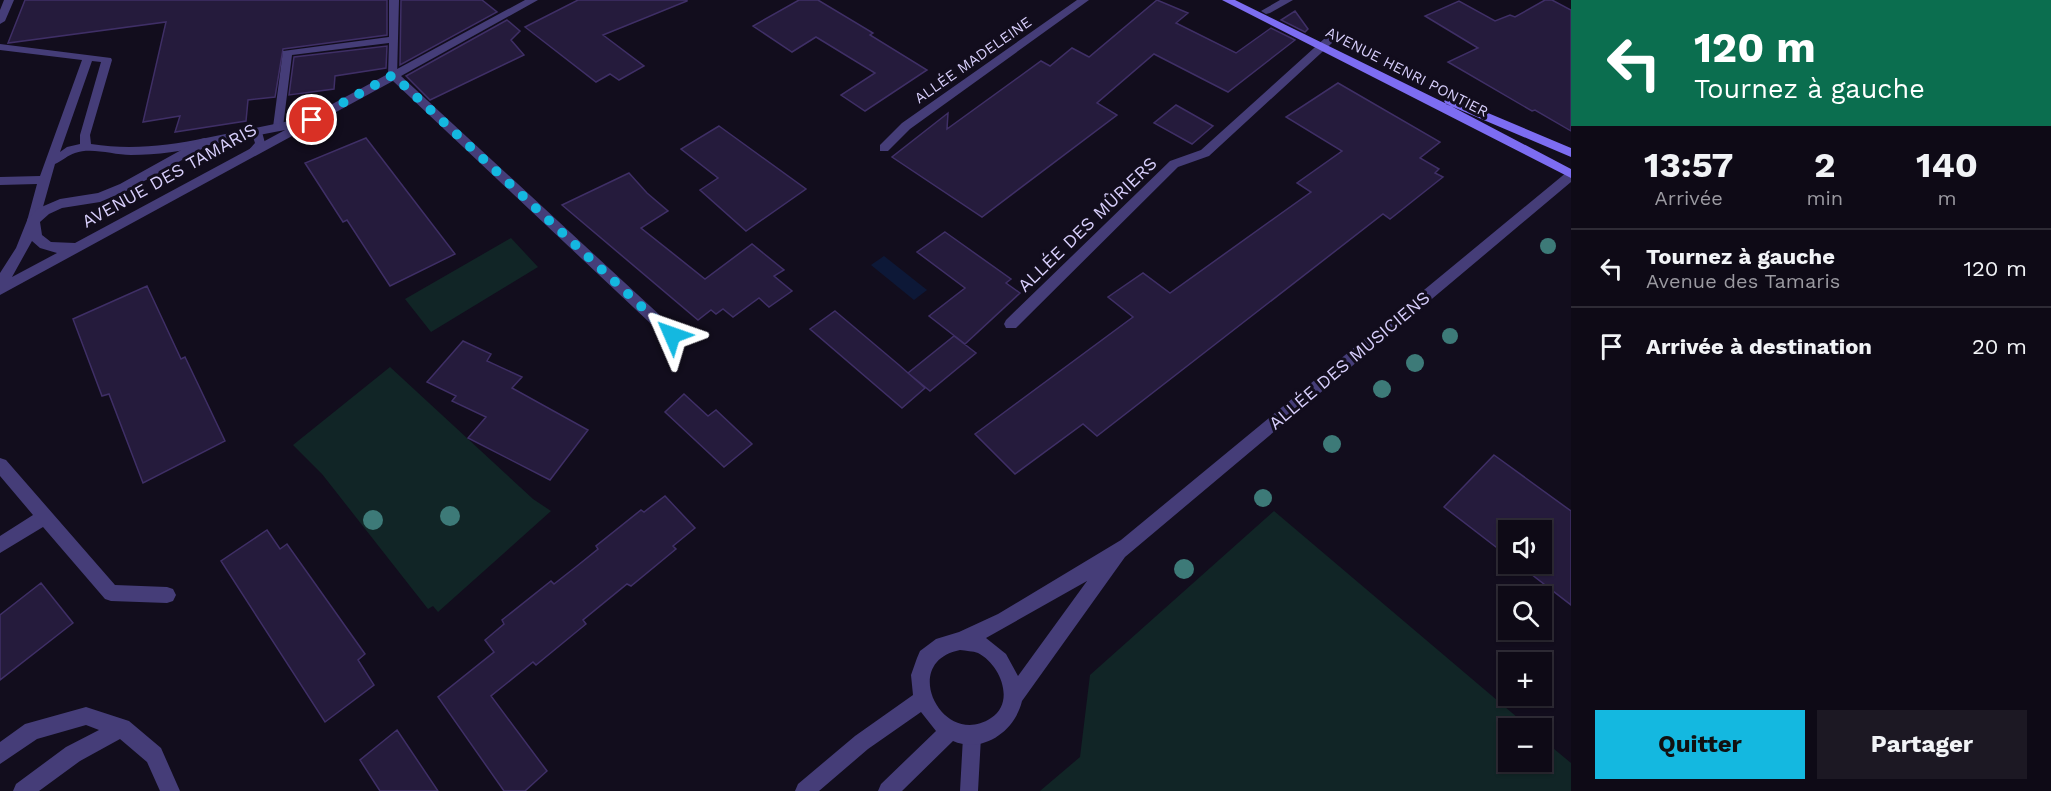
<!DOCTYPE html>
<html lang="fr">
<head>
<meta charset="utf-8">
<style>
	:root { --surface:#0e0a16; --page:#1c1823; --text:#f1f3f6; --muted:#9b9aa1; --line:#2e2b35; --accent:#14b8e0 }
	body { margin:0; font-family:"Work Sans",sans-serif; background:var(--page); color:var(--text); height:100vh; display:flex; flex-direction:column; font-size:22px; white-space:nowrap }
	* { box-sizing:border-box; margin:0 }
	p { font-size:20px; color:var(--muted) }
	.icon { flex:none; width:33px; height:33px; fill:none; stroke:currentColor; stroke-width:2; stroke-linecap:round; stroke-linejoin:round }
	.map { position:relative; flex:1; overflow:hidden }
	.side { display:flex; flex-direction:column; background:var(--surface); width:480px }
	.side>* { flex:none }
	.banner { background:#0b6e4f; color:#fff; overflow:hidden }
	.tools { position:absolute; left:1498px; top:520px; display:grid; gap:12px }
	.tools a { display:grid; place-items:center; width:54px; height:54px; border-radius:0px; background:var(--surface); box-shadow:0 2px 4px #0004,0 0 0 2px var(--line); font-size:30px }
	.pin { position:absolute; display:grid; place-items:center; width:51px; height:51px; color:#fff; margin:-26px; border:3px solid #fff; border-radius:50%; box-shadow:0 2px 6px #0007 }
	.me { position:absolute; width:66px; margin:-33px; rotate:313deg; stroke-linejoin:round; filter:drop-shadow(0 0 4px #0008) }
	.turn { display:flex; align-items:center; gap:21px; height:126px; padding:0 24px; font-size:27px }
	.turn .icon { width:78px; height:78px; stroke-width:2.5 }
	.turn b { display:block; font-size:42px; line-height:51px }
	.eta { display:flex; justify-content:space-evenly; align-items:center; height:102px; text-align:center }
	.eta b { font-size:36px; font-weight:700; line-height:42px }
	.primary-button { display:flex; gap:12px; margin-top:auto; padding:12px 24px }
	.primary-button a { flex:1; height:69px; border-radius:0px; background:var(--accent); color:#111; font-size:24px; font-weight:700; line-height:69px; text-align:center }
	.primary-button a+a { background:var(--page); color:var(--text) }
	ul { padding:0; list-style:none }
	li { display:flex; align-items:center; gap:18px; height:78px; padding:0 24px; border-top:2px solid var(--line) }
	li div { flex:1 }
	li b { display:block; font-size:22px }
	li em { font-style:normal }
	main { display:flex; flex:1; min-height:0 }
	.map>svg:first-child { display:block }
	.green { fill:#112526 }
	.water { fill:#0d1837 }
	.building { fill:#251b3c; stroke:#3f2f66; stroke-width:1.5 }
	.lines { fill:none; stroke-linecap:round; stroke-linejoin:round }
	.lane { fill:#453d78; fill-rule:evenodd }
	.street { fill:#453d78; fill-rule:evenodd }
	.secondary { fill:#7d6df2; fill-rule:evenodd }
	.tree { fill:#3d7a78 }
	.route { stroke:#14b8e0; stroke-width:10; stroke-dasharray:0 18 }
	.labels { text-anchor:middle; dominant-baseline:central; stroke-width:6; stroke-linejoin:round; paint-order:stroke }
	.far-street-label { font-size:15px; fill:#d7cefb; stroke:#120d1d }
	.street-label { font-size:18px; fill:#d7cefb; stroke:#120d1d }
</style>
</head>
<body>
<main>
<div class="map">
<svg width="1571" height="791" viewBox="0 0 1571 791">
	<rect width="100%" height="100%" fill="#120d1d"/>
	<!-- green -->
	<path class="green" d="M 511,238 L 538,267 L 431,332 L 405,299 Z
		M 390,367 L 533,499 L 551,511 L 438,612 L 433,606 L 428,609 L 322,474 L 293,445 Z
		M 1274,511 L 1531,729 L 1509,729 L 1509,762 L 1542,762 L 1542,739 L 1571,763 L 1571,791 L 1040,791 L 1080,757 L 1090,675 Z"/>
	<!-- water -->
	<path class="water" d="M 884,256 L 927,290 L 914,300 L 871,265 Z"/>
	<!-- building -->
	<path class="building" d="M 25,0 L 387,0 L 387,35 L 283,49 L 275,97 L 248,100 L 246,121 L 175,132 L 180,116 L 143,122 L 166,22 L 8,43 Z
		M 401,0 L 482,0 L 497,12 L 400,65 Z
		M 578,0 L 687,0 L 687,1 L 603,35 L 644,66 L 619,80 L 610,74 L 596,82 L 525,27 Z
		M 799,0 L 818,0 L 873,33 L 870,35 L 927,70 L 865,111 L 841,95 L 875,73 L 816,37 L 792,52 L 753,26 Z
		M 1157,0 L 1188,13 L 1176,23 L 1236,53 L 1271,28 L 1295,40 L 1228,92 L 1154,54 L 1097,103 L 1117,115 L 982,217 L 892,157 L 948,113 L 947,129 L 1041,61 L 1050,66 L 1072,48 L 1089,57 Z
		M 1545,0 L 1552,0 L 1571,10 L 1571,131 L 1535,110 L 1532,111 L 1448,62 L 1478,48 L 1425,16 L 1459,1 L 1495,21 L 1510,15 L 1515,17 Z
		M 1295,11 L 1308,29 L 1305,32 L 1281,20 Z
		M 507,20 L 520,31 L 511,40 L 524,55 L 430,100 L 406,76 Z
		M 387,46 L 386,68 L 335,76 L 334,89 L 289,95 L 294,57 Z
		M 1338,83 L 1440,142 L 1420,158 L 1439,169 L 1435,173 L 1443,177 L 1390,219 L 1383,214 L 1097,436 L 1083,424 L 1015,474 L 975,434 L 1133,317 L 1108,297 L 1143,273 L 1170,293 L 1311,192 L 1297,183 L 1342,151 L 1286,117 Z
		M 1176,105 L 1213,126 L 1192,144 L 1154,123 Z
		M 719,126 L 806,189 L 746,231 L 700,190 L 718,178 L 681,149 Z
		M 366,138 L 455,254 L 390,286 L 347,220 L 343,222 L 305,163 Z
		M 629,173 L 647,193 L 668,211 L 641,228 L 705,279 L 752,244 L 784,270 L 774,276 L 792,291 L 769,307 L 759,298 L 733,317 L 723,309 L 716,314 L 711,310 L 698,320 L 562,205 Z
		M 945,232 L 1011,279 L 1006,283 L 1020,293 L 965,344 L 929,316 L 965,288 L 917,252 Z
		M 147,286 L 181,359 L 185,357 L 225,441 L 143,483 L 109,394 L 102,396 L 73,319 Z
		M 835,311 L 899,365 L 925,388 L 902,408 L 810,329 Z
		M 954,336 L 976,353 L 930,391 L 908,373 Z
		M 463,341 L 491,354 L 487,361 L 522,377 L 512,388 L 588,430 L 550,480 L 468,438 L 486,417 L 452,401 L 456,396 L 427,382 Z
		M 684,394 L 708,416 L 716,410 L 752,444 L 724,467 L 665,412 Z
		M 1494,455 L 1571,511 L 1571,605 L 1518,564 L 1542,564 L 1542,531 L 1509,531 L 1509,557 L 1444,507 Z
		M 665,496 L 695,528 L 673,546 L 676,549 L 631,586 L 627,584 L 583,620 L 586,624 L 536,665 L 533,662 L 491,696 L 547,771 L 525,791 L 504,791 L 438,697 L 494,652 L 485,640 L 504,624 L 502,620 L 551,581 L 554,584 L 577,566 L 598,549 L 596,546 L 641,510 L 644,512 Z
		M 267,530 L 280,549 L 287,544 L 365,654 L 358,660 L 374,685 L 325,722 L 221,561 Z
		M 41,583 L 73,623 L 0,680 L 0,615 Z
		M 397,730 L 438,791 L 380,791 L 360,760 Z"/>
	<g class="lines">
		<!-- lane -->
		<path class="lane" d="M 4,0 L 14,0 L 5,21 L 0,24 L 0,10 Z
			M 389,0 L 399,0 L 397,77 L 393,78 L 388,75 L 389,43 L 292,55 L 283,127 L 278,131 L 274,130 L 273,127 L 283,51 L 389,37 Z
			M 0,44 L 111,58 L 112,60 L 90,135 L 91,144 C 130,150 167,146 205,138 L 210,142 L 209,145 C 184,151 157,155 131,155 C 113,155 92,147 75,153 C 68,155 62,161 55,164 L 39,221 L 37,224 L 29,224 L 27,221 L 37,184 L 0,185 L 0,177 L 40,176 L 82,60 L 0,50 ZM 92,61 L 101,62 L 80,135 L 80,144 L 67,147 L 60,152 Z
			M 252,128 L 262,132 L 265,143 L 261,151 L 252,156 L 247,152 L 255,143 L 253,137 L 247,132 Z
			M 972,728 L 978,731 L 981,737 L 978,791 L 960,791 L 963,737 L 966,731 Z"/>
		<!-- street -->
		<path class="street" d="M 525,0 L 538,0 L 401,76 L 677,331 L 679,335 L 677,339 L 667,339 L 393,81 L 0,295 L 0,273 L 16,248 L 28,218 L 39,208 L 60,199 L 98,193 L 120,184 L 201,139 L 294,120 L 299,122 ZM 285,130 L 75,243 L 51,242 L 42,235 L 40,222 L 49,214 L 62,208 L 100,202 L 128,190 L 209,145 ZM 32,241 L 40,248 L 57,253 L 12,277 Z
			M 1077,0 L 1089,0 L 910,129 L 888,151 L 880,151 L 880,145 L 902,123 Z
			M 1280,0 L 1293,0 L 1270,13 L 1266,14 L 1261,11 Z
			M 1328,38 L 1332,39 L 1332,43 L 1209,156 L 1178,167 L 1016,328 L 1006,328 L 1004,324 L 1006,320 L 1170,161 L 1201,150 L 1324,39 Z
			M 1571,171 L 1571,182 L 1125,557 L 1022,701 C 1015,731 983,754 953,741 L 902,791 L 878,791 L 881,784 L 936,731 L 921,712 L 868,749 L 819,791 L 795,791 L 798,784 L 855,736 L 913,695 L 911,675 L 917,658 L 920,651 L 936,639 L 959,632 L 998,614 L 1121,540 L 1567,172 ZM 1087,581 L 1018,676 L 1006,654 L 986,638 ZM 960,650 C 966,651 973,651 978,653 C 1000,664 1016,702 991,718 C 943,750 898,662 960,650 Z
			M 0,458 L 6,460 L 115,585 L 167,587 L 173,589 L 176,595 L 173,601 L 167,603 L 111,601 L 105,599 L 43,527 L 0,553 L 0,536 L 33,515 L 0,476 Z
			M 86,707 L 129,721 L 161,748 L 180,791 L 160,791 L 147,762 L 120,739 L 80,761 L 39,791 L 13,791 L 16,784 L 66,747 L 99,730 L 86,725 L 37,739 L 0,764 L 0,742 L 25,724 Z"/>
		<!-- secondary -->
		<path class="secondary" d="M 1222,0 L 1235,0 L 1449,105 L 1571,169 L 1571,178 Z
			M 1450,97 L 1571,148 L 1571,157 L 1446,104 L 1444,101 Z"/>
	</g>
	<!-- trees -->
	<g class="tree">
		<circle cx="1548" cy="246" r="8"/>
		<circle cx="1450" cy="336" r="8"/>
		<circle cx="1415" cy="363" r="9"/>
		<circle cx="1382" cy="389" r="9"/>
		<circle cx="1332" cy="444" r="9"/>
		<circle cx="1263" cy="498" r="9"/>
		<circle cx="450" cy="516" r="10"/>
		<circle cx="373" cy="520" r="10"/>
		<circle cx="1184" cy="569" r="10"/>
	</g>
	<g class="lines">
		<!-- route -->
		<path class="route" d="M 312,120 L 393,75 L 672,335"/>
	</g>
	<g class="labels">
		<!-- far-street labels -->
		<g class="far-street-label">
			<text transform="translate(973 60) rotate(-35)">ALLÉE MADELEINE</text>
			<text transform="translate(1407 72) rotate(27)">AVENUE HENRI PONTIER</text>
		</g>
		<!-- street labels -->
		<g class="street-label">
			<text transform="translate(169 175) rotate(-29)">AVENUE DES TAMARIS</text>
			<text transform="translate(1087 224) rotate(-44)">ALLÉE DES MÛRIERS</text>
			<text transform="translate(1349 360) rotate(-40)">ALLÉE DES MUSICIENS</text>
		</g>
	</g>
</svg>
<div class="tools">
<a><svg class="icon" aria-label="sound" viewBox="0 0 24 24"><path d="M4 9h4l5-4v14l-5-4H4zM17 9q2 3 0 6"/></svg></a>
<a><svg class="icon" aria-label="search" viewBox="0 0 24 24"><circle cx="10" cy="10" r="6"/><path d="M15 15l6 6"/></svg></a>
<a>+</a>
<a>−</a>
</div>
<div class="pin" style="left:312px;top:120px;background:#d93025"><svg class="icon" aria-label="arrive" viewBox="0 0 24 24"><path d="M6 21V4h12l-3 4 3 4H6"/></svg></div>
<svg class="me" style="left:672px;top:335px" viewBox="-20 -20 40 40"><path d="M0-17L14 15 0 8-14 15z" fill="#14b8e0" stroke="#fff" stroke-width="4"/></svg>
</div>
<section class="side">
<div class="banner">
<div class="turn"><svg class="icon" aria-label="left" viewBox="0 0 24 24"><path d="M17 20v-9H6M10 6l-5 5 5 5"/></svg><div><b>120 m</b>Tournez à gauche</div></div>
</div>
<div class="eta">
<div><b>13:57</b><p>Arrivée</p></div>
<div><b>2</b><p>min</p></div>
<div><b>140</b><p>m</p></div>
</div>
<ul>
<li><svg class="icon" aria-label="left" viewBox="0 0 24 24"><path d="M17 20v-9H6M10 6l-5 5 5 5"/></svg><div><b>Tournez à gauche</b><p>Avenue des Tamaris</p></div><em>120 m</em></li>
<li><svg class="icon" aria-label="arrive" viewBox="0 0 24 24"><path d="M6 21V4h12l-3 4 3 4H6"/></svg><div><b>Arrivée à destination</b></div><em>20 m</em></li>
</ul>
<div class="primary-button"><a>Quitter</a><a>Partager</a></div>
</section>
</main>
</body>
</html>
